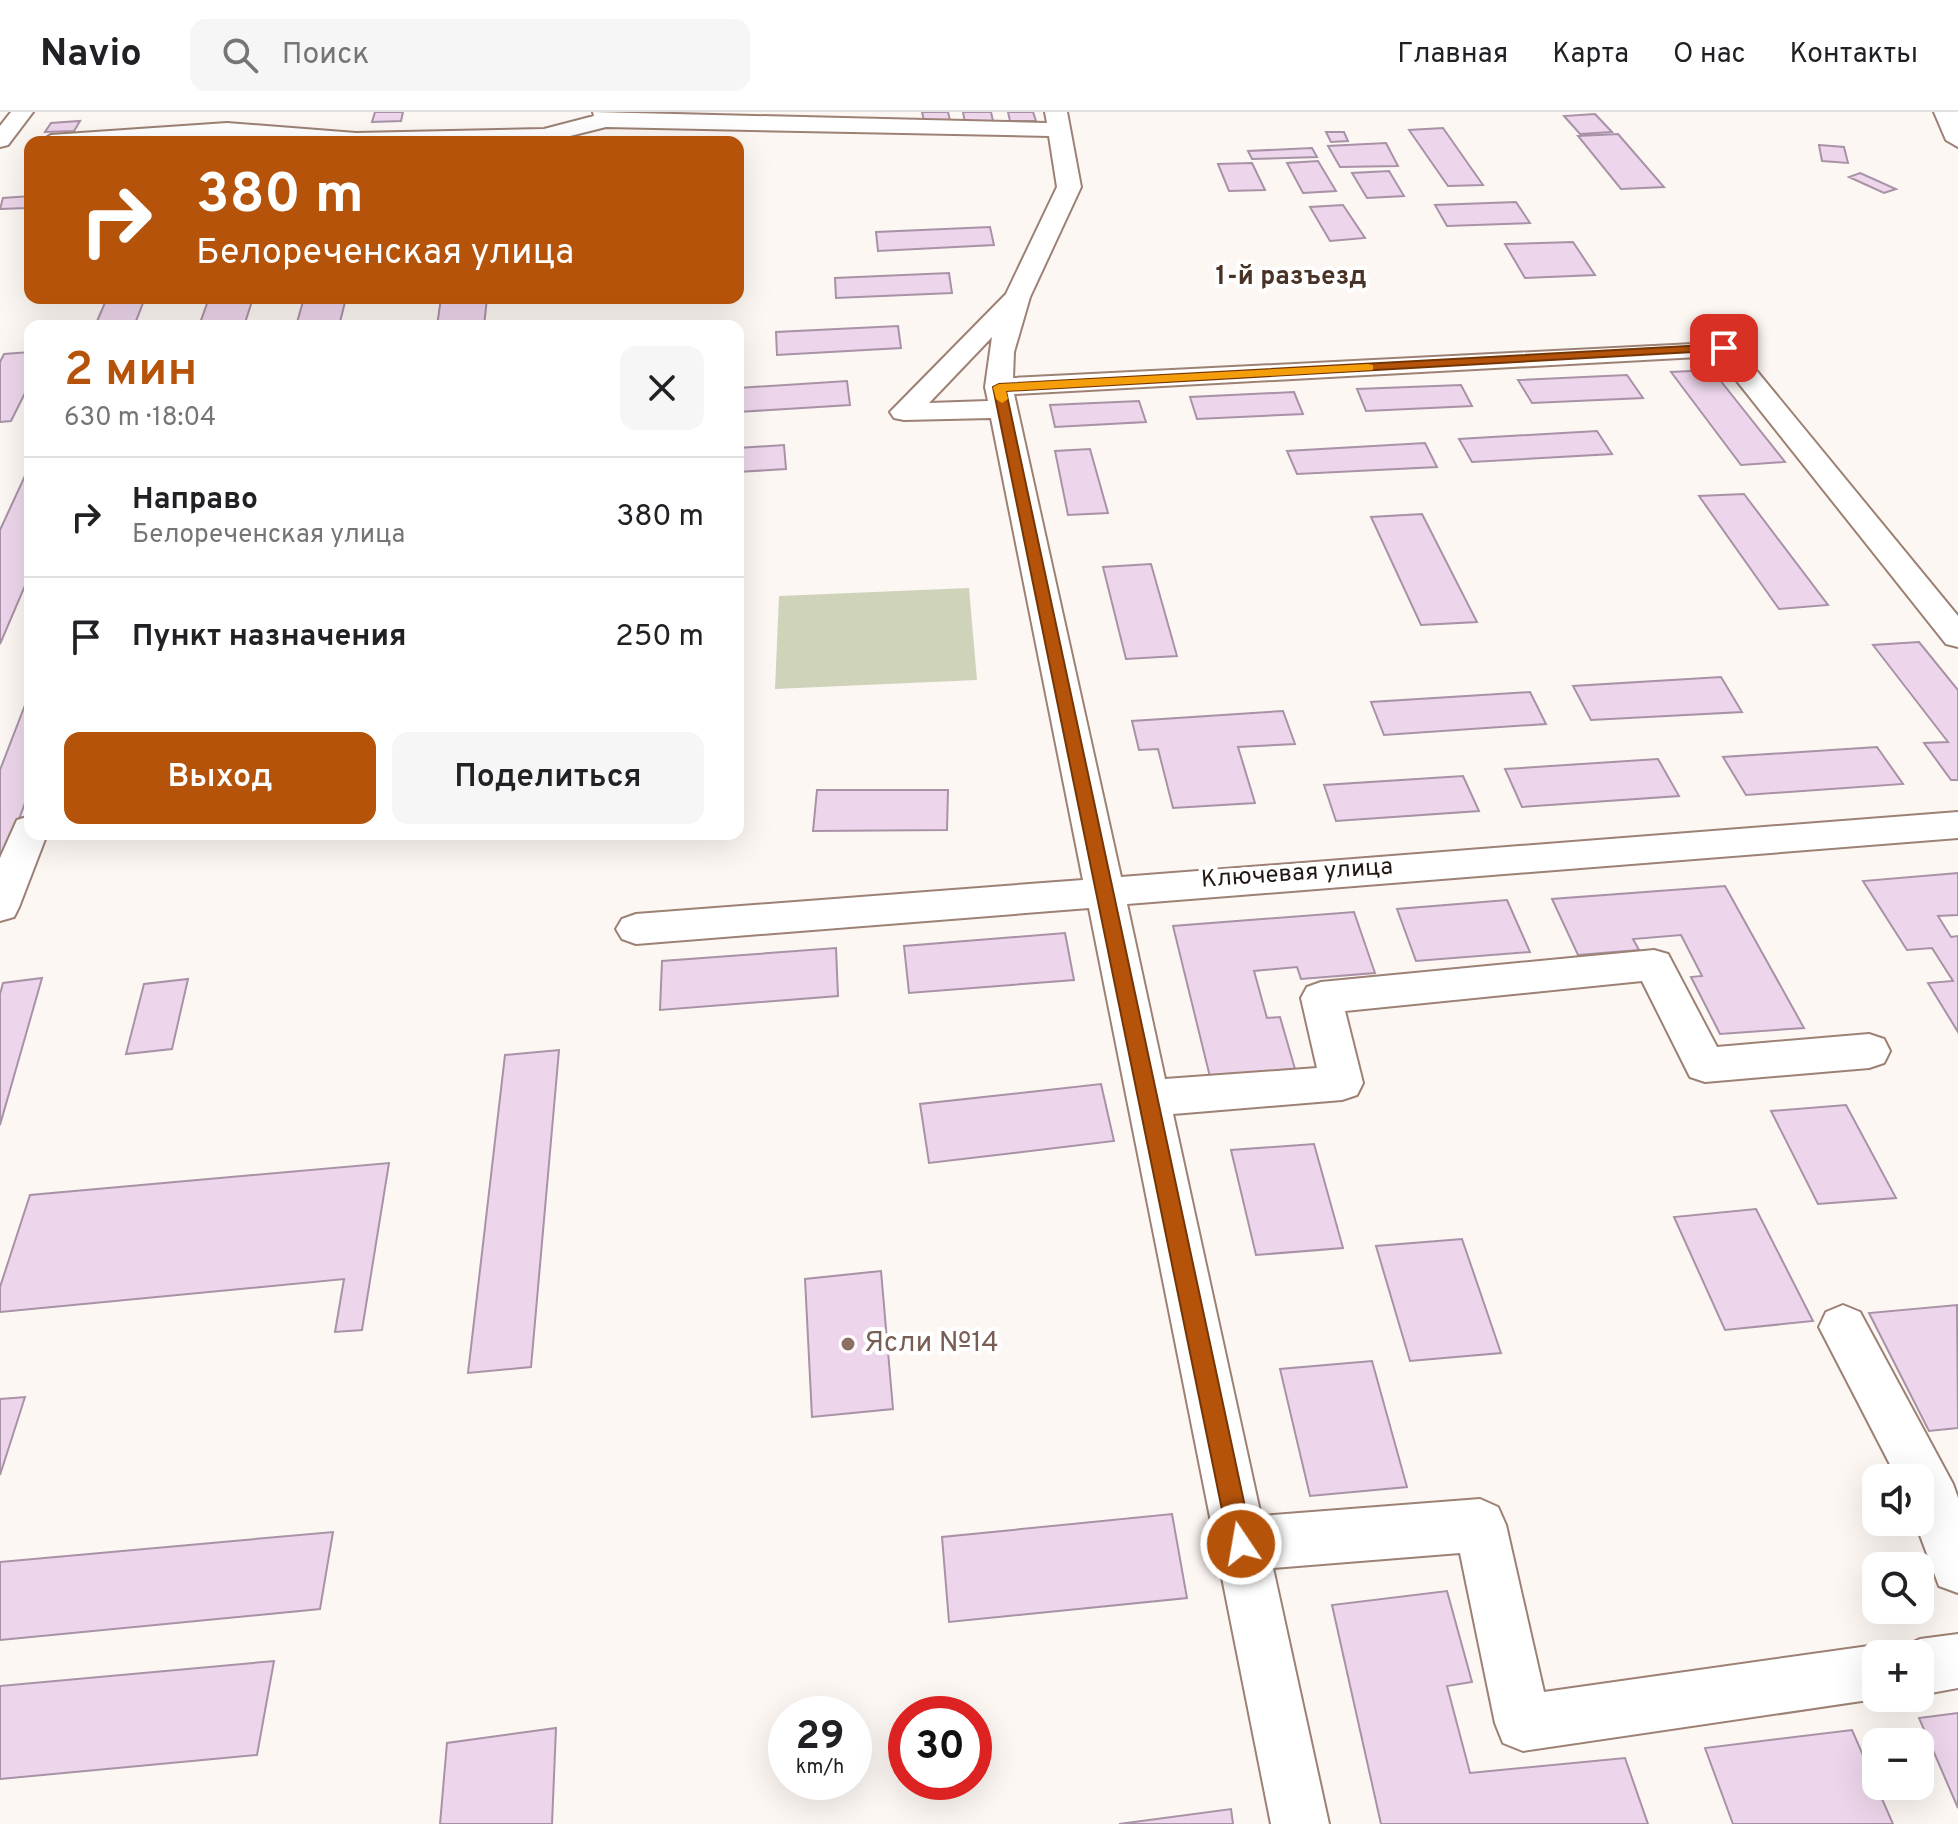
<!DOCTYPE html>
<html lang="ru">
<head>
<meta charset="utf-8">
<style>
	:root { --surface:#fff; --page:#f6f6f6; --text:#202124; --muted:#757577; --line:#e0e0e0; --accent:#b45309 }
	body { margin:0; font-family:Overpass,sans-serif; background:var(--page); color:var(--text); height:100vh; display:flex; flex-direction:column; font-size:30px; white-space:nowrap }
	* { box-sizing:border-box; margin:0 }
	p { font-size:26px; color:var(--muted) }
	.icon { flex:none; width:44px; height:44px; fill:none; stroke:currentColor; stroke-width:2; stroke-linecap:round; stroke-linejoin:round }
	.map { position:relative; flex:1; overflow:hidden }
	.panel { position:absolute; left:24px; top:208px; width:720px; height:520px; display:flex; flex-direction:column; background:var(--surface); border-radius:16px; box-shadow:0 8px 32px #0002 }
	.panel>* { flex:none }
	.banner { position:absolute; left:24px; top:24px; width:720px; height:168px; border-radius:16px; box-shadow:0 8px 32px #0002; background:#b45309; color:#fff; overflow:hidden }
	.buttons { position:absolute; left:1862px; top:1352px; display:grid; gap:16px }
	.buttons a { display:grid; place-items:center; width:72px; height:72px; border-radius:16px; background:var(--surface); box-shadow:0 8px 32px #0002; font-size:40px }
	.speed { position:absolute; left:768px; top:1584px; display:flex; gap:16px; font-size:40px; font-weight:700; text-align:center }
	.speed>* { display:grid; place-content:center; width:104px; height:104px; border-radius:50%; background:var(--surface); box-shadow:0 8px 32px #0002; line-height:1 }
	.speed small { font-size:20px; font-weight:400 }
	.speed .limit { border:12px solid #d22; background:#fff; color:#111 }
	.pin { position:absolute; display:grid; place-items:center; width:68px; height:68px; color:#fff; margin:-34px; border-radius:16px; box-shadow:0 4px 12px #0006 }
	.me { position:absolute; width:88px; margin:-44px; rotate:348deg; stroke-linejoin:round; filter:drop-shadow(0 0 6px #0008) }
	.turn { display:flex; align-items:center; gap:28px; height:168px; padding:0 40px; font-size:36px }
	.turn .icon { width:104px; height:104px; stroke-width:2.5 }
	.turn b { display:block; font-size:56px; line-height:68px }
	.round { display:grid; place-items:center; flex:none; width:84px; height:84px; border-radius:16px; background:var(--page) }
	.headline { display:flex; align-items:center; justify-content:space-between; height:136px; padding:0 40px }
	h1 { font-size:48px; font-weight:600; line-height:60px; color:var(--accent) }
	.action { display:flex; gap:16px; margin-top:auto; padding:16px 40px }
	.action a { flex:1; height:92px; border-radius:16px; background:var(--accent); color:#fff; font-size:32px; font-weight:600; line-height:92px; text-align:center }
	.action a+a { background:var(--page); color:var(--text) }
	ul { padding:0; list-style:none }
	li { display:flex; align-items:center; gap:24px; height:120px; padding:0 40px; border-top:2px solid var(--line) }
	li div { flex:1 }
	li b { display:block; font-size:30px }
	li em { font-style:normal }
	header { display:flex; align-items:center; gap:48px; box-sizing:border-box; height:112px; padding:0 40px; background:var(--surface); border-bottom:2px solid var(--line) }
	header strong { font-size:38px }
	nav { display:flex; gap:44px; margin-inline-start:auto; font-size:28px }
	.search { width:560px; height:72px; background:var(--page); display:flex; align-items:center; gap:20px; box-sizing:border-box; padding:0 28px; border-radius:16px; color:var(--muted); font-size:30px }
	.map>svg:first-child { display:block }
	.green { fill:#cfd3ba }
	.building { fill:#edd6eb; stroke:#a892a6; stroke-width:2 }
	.lines { fill:none; stroke-linecap:round; stroke-linejoin:round }
	.minor-casing { stroke:#9c8174; stroke-width:4 }
	.major-casing { stroke:#9c8174; stroke-width:4 }
	.minor { fill:#fff; fill-rule:evenodd }
	.major { fill:#fff; fill-rule:evenodd }
	.route { fill:#b45309; stroke:#753606; stroke-width:2 }
	.slow { fill:#f59e0b }
	.education-dot { fill:#8d6e63; stroke:#fff; stroke-width:3 }
	.labels { text-anchor:middle; dominant-baseline:central; stroke-width:8; stroke-linejoin:round; paint-order:stroke }
	.street-label { font-size:24px; fill:#231914; stroke:#fff }
	.far-district-label { font-size:26px; font-weight:bold; fill:#493327; stroke:#fff }
	.near-education-label { font-size:28px; fill:#785e54; stroke:#fff; text-anchor:start }
</style>
</head>
<body>
<header>
<strong>Navio</strong>
<div class="search"><svg class="icon" aria-label="search" viewBox="0 0 24 24"><circle cx="10" cy="10" r="6"/><path d="M15 15l6 6"/></svg>Поиск</div>
<nav><a>Главная</a><a>Карта</a><a>О нас</a><a>Контакты</a></nav>
</header>
<div class="map">
<svg width="1958" height="1712" viewBox="0 0 1958 1712">
	<rect width="100%" height="100%" fill="#fdf7f4"/>
	<!-- green -->
	<path class="green" d="M 969,476 L 977,568 L 775,577 L 779,484 Z"/>
	<!-- building -->
	<path class="building" d="M 375,0 L 403,0 L 401,9 L 372,10 Z
		M 922,0 L 948,0 L 950,8 L 924,9 Z
		M 963,0 L 991,0 L 993,9 L 965,11 Z
		M 1008,0 L 1033,0 L 1036,9 L 1010,9 Z
		M 1595,2 L 1612,20 L 1580,22 L 1564,4 Z
		M 80,9 L 74,19 L 45,20 L 51,11 Z
		M 1443,16 L 1483,73 L 1448,74 L 1409,18 Z
		M 1326,20 L 1344,20 L 1348,29 L 1331,30 Z
		M 1618,22 L 1664,75 L 1621,77 L 1578,24 Z
		M 1386,31 L 1398,54 L 1340,55 L 1328,34 Z
		M 1819,33 L 1844,35 L 1848,51 L 1822,49 Z
		M 1312,36 L 1317,45 L 1252,47 L 1248,39 Z
		M 1318,49 L 1336,79 L 1303,81 L 1287,51 Z
		M 1252,51 L 1265,78 L 1229,79 L 1218,52 Z
		M 1389,59 L 1404,84 L 1367,86 L 1352,61 Z
		M 1860,61 L 1896,77 L 1884,81 L 1849,65 Z
		M 30,84 L 27,96 L 0,97 L 3,86 Z
		M 1516,90 L 1530,111 L 1447,114 L 1435,93 Z
		M 1343,93 L 1365,126 L 1330,129 L 1310,95 Z
		M 990,115 L 994,133 L 878,139 L 876,120 Z
		M 1573,130 L 1595,163 L 1525,166 L 1505,132 Z
		M 949,161 L 952,181 L 836,186 L 835,166 Z
		M 107,186 L 145,186 L 134,214 L 95,214 Z
		M 209,186 L 253,186 L 244,214 L 199,214 Z
		M 304,186 L 346,186 L 339,214 L 296,214 Z
		M 441,186 L 487,186 L 484,214 L 437,214 Z
		M 898,214 L 901,236 L 777,243 L 776,220 Z
		M 30,240 L 30,271 L 11,309 L 0,310 L 0,250 L 4,242 Z
		M 1712,258 L 1785,350 L 1741,353 L 1671,260 Z
		M 1627,263 L 1643,286 L 1532,291 L 1518,268 Z
		M 847,269 L 850,293 L 738,300 L 738,276 Z
		M 1461,273 L 1472,294 L 1366,299 L 1357,277 Z
		M 1294,280 L 1303,302 L 1197,307 L 1190,285 Z
		M 1139,289 L 1146,310 L 1055,315 L 1050,293 Z
		M 1597,319 L 1612,342 L 1472,350 L 1459,327 Z
		M 1425,331 L 1437,355 L 1297,362 L 1287,339 Z
		M 784,333 L 786,357 L 738,360 L 738,336 Z
		M 1090,337 L 1108,401 L 1068,403 L 1055,339 Z
		M 30,353 L 30,462 L 0,532 L 0,418 Z
		M 1744,382 L 1828,493 L 1779,497 L 1699,384 Z
		M 1422,402 L 1477,510 L 1421,513 L 1371,405 Z
		M 1151,452 L 1177,544 L 1126,547 L 1103,455 Z
		M 1919,530 L 1958,578 L 1958,668 L 1951,668 L 1924,631 L 1948,630 L 1873,533 Z
		M 1721,565 L 1742,600 L 1591,608 L 1573,574 Z
		M 30,580 L 30,677 L 0,760 L 0,658 Z
		M 1530,580 L 1546,612 L 1384,623 L 1371,590 Z
		M 1283,599 L 1295,632 L 1238,635 L 1255,691 L 1173,696 L 1158,637 L 1139,638 L 1132,609 Z
		M 1877,635 L 1903,672 L 1746,683 L 1723,645 Z
		M 1658,647 L 1679,684 L 1522,695 L 1505,657 Z
		M 1463,664 L 1479,699 L 1336,709 L 1324,673 Z
		M 817,678 L 948,678 L 947,718 L 813,719 Z
		M 1958,761 L 1958,803 L 1938,804 L 1951,825 L 1958,824 L 1958,920 L 1928,871 L 1953,869 L 1932,836 L 1907,838 L 1863,769 Z
		M 1725,774 L 1804,916 L 1720,922 L 1691,865 L 1702,864 L 1681,823 L 1633,827 L 1639,838 L 1578,843 L 1552,787 Z
		M 1507,788 L 1530,840 L 1416,849 L 1397,797 Z
		M 1354,800 L 1375,861 L 1301,867 L 1297,855 L 1254,859 L 1267,906 L 1280,905 L 1295,957 L 1210,965 L 1173,814 Z
		M 1065,821 L 1074,868 L 909,881 L 904,834 Z
		M 836,836 L 838,884 L 660,898 L 662,849 Z
		M 42,866 L 0,1013 L 0,882 L 3,871 Z
		M 188,867 L 172,937 L 126,942 L 144,872 Z
		M 559,938 L 531,1255 L 468,1261 L 505,943 Z
		M 1101,972 L 1114,1029 L 929,1051 L 920,992 Z
		M 1846,993 L 1896,1086 L 1818,1092 L 1771,999 Z
		M 1314,1032 L 1343,1136 L 1256,1143 L 1231,1038 Z
		M 389,1051 L 362,1218 L 335,1220 L 344,1167 L 0,1200 L 0,1175 L 30,1083 Z
		M 1756,1097 L 1813,1209 L 1725,1218 L 1674,1105 Z
		M 1462,1127 L 1501,1241 L 1410,1249 L 1376,1134 Z
		M 881,1159 L 893,1297 L 812,1305 L 805,1167 Z
		M 1957,1193 L 1958,1316 L 1929,1319 L 1869,1201 Z
		M 1372,1249 L 1407,1375 L 1310,1384 L 1280,1257 Z
		M 25,1285 L 0,1363 L 0,1287 Z
		M 1172,1402 L 1187,1486 L 949,1510 L 942,1425 Z
		M 333,1420 L 320,1497 L 0,1528 L 0,1450 Z
		M 1447,1479 L 1472,1570 L 1447,1574 L 1470,1661 L 1625,1646 L 1648,1712 L 1381,1712 L 1332,1493 Z
		M 274,1549 L 257,1643 L 0,1667 L 0,1574 Z
		M 1958,1601 L 1958,1696 L 1919,1606 Z
		M 556,1616 L 552,1712 L 440,1712 L 447,1631 Z
		M 1852,1618 L 1893,1712 L 1733,1712 L 1705,1636 Z
		M 1231,1697 L 1233,1712 L 1119,1712 Z"/>
	<g class="lines">
		<!-- minor casing -->
		<g class="minor-casing">
			<path id="minor" d="M 11,0 L 33,0 L 8,33 L 0,35 L 0,14 Z
				M 593,0 L 1047,11 L 1045,0 L 1067,0 L 1081,75 L 1030,185 L 1014,240 L 1013,266 L 1733,230 L 1958,504 L 1958,535 L 1946,532 L 1717,244 L 1014,282 L 1121,765 L 1958,700 L 1958,726 L 1127,792 L 1165,967 L 1317,956 L 1301,886 L 1307,875 L 1321,870 L 1654,838 L 1668,842 L 1717,935 L 1869,922 L 1884,927 L 1890,939 L 1884,951 L 1869,956 L 1705,970 L 1690,965 L 1642,869 L 1345,899 L 1363,971 L 1357,983 L 1342,988 L 1173,1002 L 1261,1404 L 1480,1387 L 1498,1395 L 1506,1413 L 1544,1580 L 1876,1533 L 1896,1542 L 1876,1542 L 1876,1586 L 1882,1586 L 1523,1639 L 1503,1631 L 1495,1611 L 1460,1441 L 1273,1456 L 1329,1712 L 1271,1712 L 1089,796 L 636,832 L 622,827 L 616,817 L 622,807 L 636,802 L 1083,768 L 991,306 L 904,308 L 894,306 L 890,300 L 1006,182 L 1057,75 L 1049,24 L 606,15 L 546,30 L 297,30 L 227,25 L 148,30 L 40,30 L 51,23 L 227,11 L 356,21 L 544,17 L 594,4 ZM 992,225 L 985,275 L 988,289 L 929,291 Z
				M 30,704 L 30,722 L 47,722 L 19,795 L 14,805 L 0,809 L 0,746 L 17,708 Z
				M 1843,1193 L 1860,1200 L 1953,1372 L 1958,1386 L 1958,1481 L 1939,1474 L 1915,1410 L 1920,1410 L 1920,1366 L 1897,1366 L 1819,1215 L 1826,1200 Z
				M 1958,1522 L 1958,1576 L 1920,1583 L 1920,1542 L 1898,1542 L 1901,1536 L 1920,1527 Z"/>
		</g>
		<!-- major casing -->
		<g class="major-casing">
			<path id="major" d="M 1934,0 L 1958,0 L 1958,35 L 1946,28 Z"/>
		</g>
		<!-- minor -->
		<use href="#minor" class="minor"/>
		<!-- major -->
		<use href="#major" class="major"/>
	</g>
	<!-- route -->
	<path class="route" d="M 1724,232 L 1728,233 L 1728,238 L 1006,279 L 1253,1432 L 1250,1441 L 1241,1444 L 1233,1441 L 1229,1432 L 993,275 L 999,272 Z"/>
	<!-- slow -->
	<path class="slow" d="M 1368,252 L 1373,253 L 1373,258 L 1006,279 L 1008,287 L 1002,291 L 996,287 L 993,275 L 999,272 Z"/>
	<!-- markers -->
	<circle class="education-dot" cx="848" cy="1232" r="8"/>
	<g class="labels">
		<!-- street labels -->
		<g class="street-label">
			<text transform="translate(1297 762) rotate(-4)">Ключевая улица</text>
		</g>
		<!-- far-district labels -->
		<g class="far-district-label">
			<text x="1291" y="165">1-й разъезд</text>
		</g>
		<!-- near-education labels -->
		<g class="near-education-label">
			<text x="864" y="1232">Ясли №14</text>
		</g>
	</g>
</svg>
<div class="buttons">
<a><svg class="icon" aria-label="sound" viewBox="0 0 24 24"><path d="M4 9h4l5-4v14l-5-4H4zM17 9q2 3 0 6"/></svg></a>
<a><svg class="icon" aria-label="search" viewBox="0 0 24 24"><circle cx="10" cy="10" r="6"/><path d="M15 15l6 6"/></svg></a>
<a>+</a>
<a>−</a>
</div>
<div class="speed"><div>29<small>km/h</small></div><div class="limit">30</div></div>
<div class="pin" style="left:1724px;top:236px;background:#d93025"><svg class="icon" aria-label="arrive" viewBox="0 0 24 24"><path d="M6 21V4h12l-3 4 3 4H6"/></svg></div>
<svg class="me" style="left:1241px;top:1432px" viewBox="-20 -20 40 40"><circle r="17" fill="#b45309" stroke="#fff" stroke-width="3"/><path d="M0-11L8 9 0 5-8 9z" fill="#fff"/></svg>
<div class="banner">
<div class="turn"><svg class="icon" aria-label="right" viewBox="0 0 24 24"><path d="M7 20v-9h11M14 6l5 5-5 5"/></svg><div><b>380 m</b>Белореченская улица</div></div>
</div>
<section class="panel">
<div class="headline"><div><h1>2 мин</h1><p>630 m · 18:04</p></div><a class="round"><svg class="icon" aria-label="close" viewBox="0 0 24 24"><path d="M6 6l12 12M18 6L6 18"/></svg></a></div>
<ul>
<li><svg class="icon" aria-label="right" viewBox="0 0 24 24"><path d="M7 20v-9h11M14 6l5 5-5 5"/></svg><div><b>Направо</b><p>Белореченская улица</p></div><em>380 m</em></li>
<li><svg class="icon" aria-label="arrive" viewBox="0 0 24 24"><path d="M6 21V4h12l-3 4 3 4H6"/></svg><div><b>Пункт назначения</b></div><em>250 m</em></li>
</ul>
<div class="action"><a>Выход</a><a>Поделиться</a></div>
</section>
</div>
</body>
</html>
